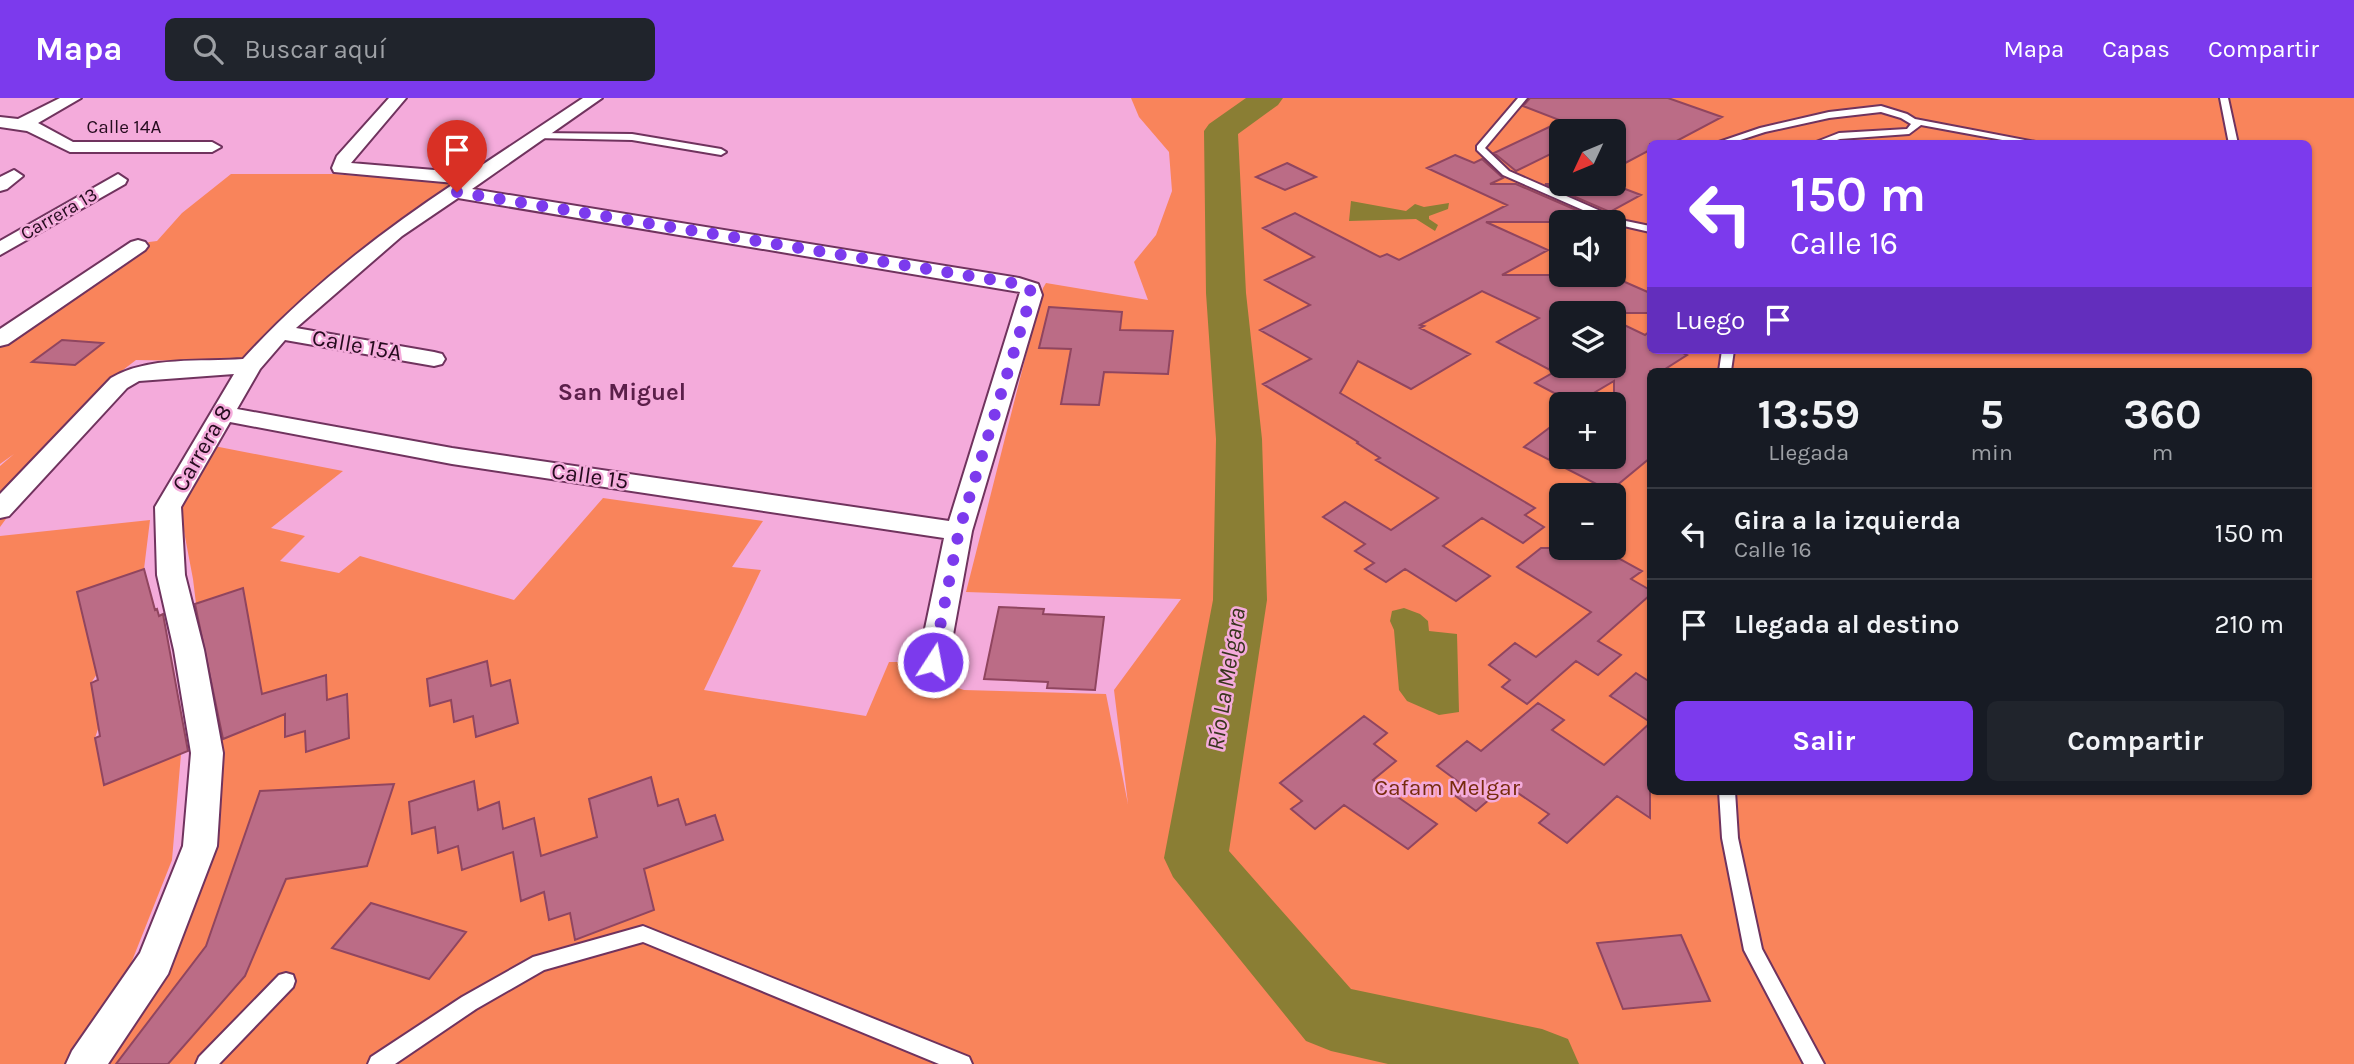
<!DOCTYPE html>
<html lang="es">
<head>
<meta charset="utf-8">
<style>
	:root { --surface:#171b24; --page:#20242c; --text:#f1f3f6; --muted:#9ea1a6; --line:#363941; --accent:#7c3aed }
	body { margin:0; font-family:Karla,sans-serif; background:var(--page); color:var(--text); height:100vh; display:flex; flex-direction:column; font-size:26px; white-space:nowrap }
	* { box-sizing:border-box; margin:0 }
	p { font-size:23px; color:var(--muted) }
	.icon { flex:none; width:38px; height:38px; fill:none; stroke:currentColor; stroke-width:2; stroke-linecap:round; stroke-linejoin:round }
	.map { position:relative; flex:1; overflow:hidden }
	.side { position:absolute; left:1647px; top:270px; width:665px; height:427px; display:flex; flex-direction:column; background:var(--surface); border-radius:10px; box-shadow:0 2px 5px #0004 }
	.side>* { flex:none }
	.guide { position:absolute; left:1647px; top:42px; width:665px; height:214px; border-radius:10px; box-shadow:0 2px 5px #0004; background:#7c3aed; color:#fff; overflow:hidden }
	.needle { width:46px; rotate:226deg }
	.tools { position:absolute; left:1549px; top:21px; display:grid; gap:14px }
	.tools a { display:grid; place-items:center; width:77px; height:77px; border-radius:10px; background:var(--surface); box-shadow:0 2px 5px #0004; font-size:35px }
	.pin { position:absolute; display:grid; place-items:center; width:60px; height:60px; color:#fff; margin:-72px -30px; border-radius:50% 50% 50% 0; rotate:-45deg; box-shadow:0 0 7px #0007 }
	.pin .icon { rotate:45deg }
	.me { position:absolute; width:77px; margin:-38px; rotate:11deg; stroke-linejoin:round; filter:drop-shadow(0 0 5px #0008) }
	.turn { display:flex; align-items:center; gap:24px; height:147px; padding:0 28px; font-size:32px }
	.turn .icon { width:91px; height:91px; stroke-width:2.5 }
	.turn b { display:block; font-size:49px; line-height:60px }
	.then { display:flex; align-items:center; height:66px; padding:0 28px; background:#0003; gap:14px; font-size:26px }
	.eta { display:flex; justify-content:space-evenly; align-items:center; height:119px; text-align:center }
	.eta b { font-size:42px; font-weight:700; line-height:49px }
	.action { display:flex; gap:14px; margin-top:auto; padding:14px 28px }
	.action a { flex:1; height:80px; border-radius:10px; background:var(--accent); color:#fff; font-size:28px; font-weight:700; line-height:80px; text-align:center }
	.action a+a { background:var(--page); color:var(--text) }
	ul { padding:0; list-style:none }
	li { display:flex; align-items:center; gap:21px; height:91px; padding:0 28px; border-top:2px solid var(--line) }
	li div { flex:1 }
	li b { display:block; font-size:26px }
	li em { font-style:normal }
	header { display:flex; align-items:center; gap:42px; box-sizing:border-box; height:98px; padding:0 35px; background:var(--accent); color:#fff }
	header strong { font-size:33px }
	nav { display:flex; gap:38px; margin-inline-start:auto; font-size:24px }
	.search { width:490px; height:63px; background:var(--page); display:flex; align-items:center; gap:18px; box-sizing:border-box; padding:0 24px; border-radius:10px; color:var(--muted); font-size:26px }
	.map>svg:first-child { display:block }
	.green { fill:#f9845b; fill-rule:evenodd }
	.water { fill:#8a7e34 }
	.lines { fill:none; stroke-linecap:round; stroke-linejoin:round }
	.river { fill:#8a7e34; fill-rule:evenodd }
	.building { fill:#bb6c86; stroke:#90455f; stroke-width:2 }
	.lane-casing { stroke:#70335e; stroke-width:4 }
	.street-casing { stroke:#70335e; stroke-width:4 }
	.lane { fill:#fff; fill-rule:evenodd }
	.street { fill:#fff; fill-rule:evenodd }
	.route { stroke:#7c3aed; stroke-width:12; stroke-dasharray:0 21.6 }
	.labels { text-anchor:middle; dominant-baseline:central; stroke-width:5; stroke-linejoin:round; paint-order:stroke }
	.far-street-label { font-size:19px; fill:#250b1e; stroke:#f4abdb }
	.street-label { font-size:23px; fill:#250b1e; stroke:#f4abdb }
	.park-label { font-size:23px; fill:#762b0c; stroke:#f4abdb }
	.neighbourhood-label { font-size:24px; font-weight:bold; fill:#5b1f4a; stroke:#f4abdb }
	.water-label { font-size:24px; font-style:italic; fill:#38341d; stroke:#f4abdb }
</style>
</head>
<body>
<header>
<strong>Mapa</strong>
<div class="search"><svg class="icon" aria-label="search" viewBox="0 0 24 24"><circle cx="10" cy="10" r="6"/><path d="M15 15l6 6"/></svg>Buscar aquí</div>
<nav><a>Mapa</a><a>Capas</a><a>Compartir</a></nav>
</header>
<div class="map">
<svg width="2354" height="966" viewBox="0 0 2354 966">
	<rect width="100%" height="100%" fill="#f4abdb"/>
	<!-- green -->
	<path class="green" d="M 1131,0 L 2354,0 L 2354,966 L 93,966 L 160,887 L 216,670 L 193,481 L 179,407 L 214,348 L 343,373 L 271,430 L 305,438 L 280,463 L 339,475 L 360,458 L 514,502 L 603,400 L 763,423 L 732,469 L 761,472 L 704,592 L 866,618 L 889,564 L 901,564 L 937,583 L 964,592 L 1106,596 L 1128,706 L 1114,592 L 1181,501 L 966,494 L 1043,190 L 1046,185 L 1148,202 L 1134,164 L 1156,137 L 1172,93 L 1169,54 L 1139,19 ZM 1561,33 L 1614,33 L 1614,86 L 1561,86 ZM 1650,46 L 2308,46 L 2308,252 L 1650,252 ZM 1561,124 L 1614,124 L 1614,177 L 1561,177 ZM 1561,215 L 1614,215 L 1614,268 L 1561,268 ZM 1650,273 L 2308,273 L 2308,693 L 1650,693 ZM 1561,306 L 1614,306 L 1614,359 L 1561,359 ZM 1561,397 L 1614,397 L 1614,450 L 1561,450 Z
		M 231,76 L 333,76 L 461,85 L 376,141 L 279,225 L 248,264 L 136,262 L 106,285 L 0,429 L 0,368 L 14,356 L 0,366 L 0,246 L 149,144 L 157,143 L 182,115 Z
		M 150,422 L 144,471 L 77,494 L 97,576 L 91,585 L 99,628 L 95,640 L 181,656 L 172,762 L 130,868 L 70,961 L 65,966 L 0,966 L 0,438 Z"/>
	<!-- water -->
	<path class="water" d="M 1351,103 L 1406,113 L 1415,106 L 1424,109 L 1449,105 L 1448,111 L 1429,118 L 1429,121 L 1438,127 L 1435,133 L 1416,121 L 1349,123 Z
		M 1404,510 L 1420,516 L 1428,523 L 1429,533 L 1457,536 L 1459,614 L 1439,617 L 1407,603 L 1399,592 L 1394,532 L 1390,523 L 1392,513 Z"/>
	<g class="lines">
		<!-- river -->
		<path class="river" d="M 1246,0 L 1283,0 L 1278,7 L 1238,36 L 1246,195 L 1262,341 L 1267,502 L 1229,753 L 1351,891 L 1542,931 L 1568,941 L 1579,966 L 1388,966 L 1331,953 L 1306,943 L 1173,779 L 1164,760 L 1213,502 L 1216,341 L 1206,195 L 1204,33 L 1209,26 Z"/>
	</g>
	<!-- building -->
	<path class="building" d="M 1530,0 L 1668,0 L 1722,19 L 1671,46 L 1650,46 L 1650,52 L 1614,71 L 1614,25 L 1598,33 L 1561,33 L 1561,51 L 1516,73 L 1494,55 L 1562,23 L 1523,8 Z
		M 1455,57 L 1474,65 L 1482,61 L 1503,80 L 1490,86 L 1516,86 L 1597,121 L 1592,124 L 1486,124 L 1548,152 L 1502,177 L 1609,177 L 1650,195 L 1650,215 L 1561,215 L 1561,269 L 1574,268 L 1586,274 L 1596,268 L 1614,268 L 1614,222 L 1645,237 L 1650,233 L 1650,252 L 1677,252 L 1687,257 L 1662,273 L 1650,273 L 1650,360 L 1610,393 L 1524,349 L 1561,321 L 1561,359 L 1614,359 L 1614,283 L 1575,306 L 1535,285 L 1554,274 L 1497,244 L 1539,220 L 1482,193 L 1420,227 L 1424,228 L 1420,230 L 1470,256 L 1411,291 L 1358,263 L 1340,295 L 1535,410 L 1525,417 L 1544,429 L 1523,445 L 1482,420 L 1443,448 L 1490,478 L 1456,503 L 1405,471 L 1386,484 L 1365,471 L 1374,465 L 1355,453 L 1365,446 L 1323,419 L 1345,404 L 1391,432 L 1438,400 L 1376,362 L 1380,360 L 1357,345 L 1358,344 L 1263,286 L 1311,261 L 1260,232 L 1310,207 L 1265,182 L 1314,159 L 1263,130 L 1295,115 L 1380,159 L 1387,156 L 1399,162 L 1507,107 L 1427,70 Z
		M 1287,65 L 1316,79 L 1285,92 L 1256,79 Z
		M 1545,86 L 1612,86 L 1641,97 L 1610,114 Z
		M 1049,209 L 1122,214 L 1120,232 L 1173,233 L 1168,276 L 1104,274 L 1099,307 L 1061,306 L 1071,251 L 1039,250 Z
		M 62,242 L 103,245 L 75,267 L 32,264 Z
		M 1541,450 L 1600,450 L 1642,473 L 1631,481 L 1650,492 L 1650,497 L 1598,543 L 1621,557 L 1598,577 L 1576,563 L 1527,606 L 1502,589 L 1510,582 L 1489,567 L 1515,545 L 1536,559 L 1591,514 L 1517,469 Z
		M 144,471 L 155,512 L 157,511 L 159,518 L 163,516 L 188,653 L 104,687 L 95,640 L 100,638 L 91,585 L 98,582 L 77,494 Z
		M 243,490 L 262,596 L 326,577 L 327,602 L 347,596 L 349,640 L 306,654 L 305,633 L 285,639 L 285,616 L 223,641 L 195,506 Z
		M 999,509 L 1044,511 L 1043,516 L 1104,519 L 1095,592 L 1047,590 L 1048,584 L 984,581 Z
		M 487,563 L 491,588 L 510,582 L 518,625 L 476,639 L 473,618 L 454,624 L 451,602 L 430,608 L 427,581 Z
		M 1636,575 L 1650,584 L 1650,624 L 1610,598 Z
		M 1538,605 L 1564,622 L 1552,632 L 1604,667 L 1650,625 L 1650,720 L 1617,698 L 1567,745 L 1539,725 L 1549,716 L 1506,687 L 1476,713 L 1450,694 L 1460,685 L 1437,668 L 1467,643 L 1481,653 Z
		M 1364,618 L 1387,635 L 1374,646 L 1396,663 L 1373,682 L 1437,726 L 1408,751 L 1344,707 L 1315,731 L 1291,711 L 1302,703 L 1280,685 Z
		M 651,679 L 658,708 L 678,701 L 686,727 L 715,717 L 723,742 L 644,771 L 654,812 L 575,842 L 570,815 L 549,822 L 544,794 L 521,803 L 513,754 L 462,772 L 458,748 L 438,755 L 435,729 L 412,736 L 409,704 L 474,683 L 478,712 L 499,704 L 503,731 L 534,720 L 541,758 L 597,739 L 589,701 Z
		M 394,686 L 367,768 L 286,781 L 245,878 L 168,966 L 116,966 L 206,848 L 260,693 Z
		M 371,805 L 466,834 L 429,881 L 332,850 Z
		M 1681,837 L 1710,903 L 1623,911 L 1597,845 Z"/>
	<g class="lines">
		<!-- lane casing -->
		<g class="lane-casing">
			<path id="lane" d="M 1518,0 L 1527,0 L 1485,50 L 1509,73 L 1621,122 L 1650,128 L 1650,134 L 1615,126 L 1503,77 L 1477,52 L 1477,48 Z
				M 2220,0 L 2228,0 L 2238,46 L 2229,46 Z
				M 1881,8 L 1907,16 L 1915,21 L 2046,46 L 2024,46 L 1921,27 L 1909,36 L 1840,41 L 1825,46 L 1811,46 L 1839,35 L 1907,31 L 1911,26 L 1901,20 L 1881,14 L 1829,20 L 1765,34 L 1728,46 L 1713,46 L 1760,30 L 1829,14 Z
				M 538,35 L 632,36 L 721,51 L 726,54 L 721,57 L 632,42 L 535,40 L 534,38 Z
				M 1722,252 L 1734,252 L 1731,273 L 1719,273 Z
				M 1719,693 L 1735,693 L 1738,740 L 1762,851 L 1824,966 L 1804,966 L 1744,852 L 1722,740 Z
				M 643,828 L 969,959 L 972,966 L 939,966 L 643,844 L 544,872 L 476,911 L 395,966 L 368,966 L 371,959 L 462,899 L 533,859 Z
				M 286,875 L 293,877 L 295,883 L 293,889 L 219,966 L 196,966 L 199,959 L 279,877 Z"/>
		</g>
		<!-- street casing -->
		<g class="street-casing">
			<path id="street" d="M 60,0 L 81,0 L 38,25 L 73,44 L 212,44 L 221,49 L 212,54 L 70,54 L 27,33 L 0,29 L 0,19 L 18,21 Z
				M 389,0 L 406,0 L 351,65 L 470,75 L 583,0 L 602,0 L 472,91 L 1019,180 L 1038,186 L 1042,197 L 972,433 L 948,564 L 944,572 L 933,575 L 922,572 L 918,564 L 944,440 L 452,366 L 230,324 L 181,409 L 185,477 L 204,552 L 223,655 L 217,748 L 168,876 L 108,966 L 66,966 L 72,953 L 140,855 L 183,748 L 191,655 L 174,552 L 157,477 L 155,409 L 234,276 L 139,283 L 127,290 L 9,418 L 0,420 L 0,396 L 111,280 C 148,258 201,264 243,261 C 305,193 378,136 455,85 L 334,74 L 332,70 L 337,58 ZM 458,100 L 1020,194 L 949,423 L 452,350 L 237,311 L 260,271 L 285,242 L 434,268 L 442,266 L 445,261 L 442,256 L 434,254 L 296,230 L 402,138 Z
				M 14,72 L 23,78 L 7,91 L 0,93 L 0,79 Z
				M 118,76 L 127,82 L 125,86 L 0,157 L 0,143 Z
				M 138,142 L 145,144 L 148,148 L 145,152 L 8,246 L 0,248 L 0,231 L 131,144 Z"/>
		</g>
		<!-- lane -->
		<use href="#lane" class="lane"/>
		<!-- street -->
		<use href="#street" class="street"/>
	</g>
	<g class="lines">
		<!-- route -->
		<path class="route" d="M 457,94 L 1019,186 L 1030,191 L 1031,198 L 959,433 L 933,564"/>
	</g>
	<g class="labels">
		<!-- far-street labels -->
		<g class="far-street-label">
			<text x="124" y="29">Calle 14A</text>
			<text transform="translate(59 116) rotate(-30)">Carrera 13</text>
		</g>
		<!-- street labels -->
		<g class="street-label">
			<text transform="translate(357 247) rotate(10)">Calle 15A</text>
			<text transform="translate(202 350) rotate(-60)">Carrera 8</text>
			<text transform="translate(590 378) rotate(8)">Calle 15</text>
		</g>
		<!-- park labels -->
		<g class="park-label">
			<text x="1447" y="689">Cafam Melgar</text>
		</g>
		<!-- neighbourhood labels -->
		<g class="neighbourhood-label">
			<text x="622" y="294">San Miguel</text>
		</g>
		<!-- water labels -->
		<g class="water-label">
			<text transform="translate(1226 581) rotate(-81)">Río La Melgara</text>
		</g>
	</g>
</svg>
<div class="tools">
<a><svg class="needle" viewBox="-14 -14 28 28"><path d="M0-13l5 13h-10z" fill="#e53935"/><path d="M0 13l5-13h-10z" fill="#9ea1a6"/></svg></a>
<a><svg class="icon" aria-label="sound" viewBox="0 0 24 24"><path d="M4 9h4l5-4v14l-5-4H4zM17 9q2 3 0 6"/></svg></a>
<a><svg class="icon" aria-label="layers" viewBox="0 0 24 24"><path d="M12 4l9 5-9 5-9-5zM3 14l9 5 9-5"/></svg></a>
<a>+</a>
<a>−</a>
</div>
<div class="pin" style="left:457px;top:94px;background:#d93025"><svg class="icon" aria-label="arrive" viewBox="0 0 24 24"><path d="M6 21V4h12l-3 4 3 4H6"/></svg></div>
<svg class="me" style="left:933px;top:564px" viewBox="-20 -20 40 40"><circle r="17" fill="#7c3aed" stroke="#fff" stroke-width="3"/><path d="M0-11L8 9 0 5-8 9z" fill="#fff"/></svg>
<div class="guide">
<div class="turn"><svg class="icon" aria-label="left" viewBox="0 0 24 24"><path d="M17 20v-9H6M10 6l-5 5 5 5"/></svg><div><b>150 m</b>Calle 16</div></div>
<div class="then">Luego<svg class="icon" aria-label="arrive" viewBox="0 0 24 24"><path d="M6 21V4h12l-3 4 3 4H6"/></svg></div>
</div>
<section class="side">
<div class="eta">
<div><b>13:59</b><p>Llegada</p></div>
<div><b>5</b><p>min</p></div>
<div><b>360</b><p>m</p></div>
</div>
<ul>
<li><svg class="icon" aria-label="left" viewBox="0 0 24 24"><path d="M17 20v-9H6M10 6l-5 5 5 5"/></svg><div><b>Gira a la izquierda</b><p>Calle 16</p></div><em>150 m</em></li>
<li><svg class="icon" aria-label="arrive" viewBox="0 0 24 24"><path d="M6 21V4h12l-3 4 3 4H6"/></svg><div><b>Llegada al destino</b></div><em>210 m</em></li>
</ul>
<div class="action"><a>Salir</a><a>Compartir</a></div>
</section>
</div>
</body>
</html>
